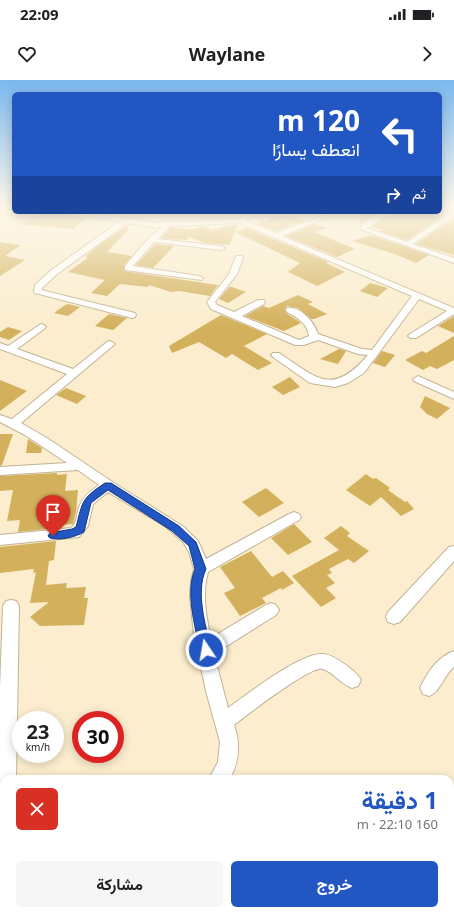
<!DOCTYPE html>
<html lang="ar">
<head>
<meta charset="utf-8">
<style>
	:root { --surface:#fff; --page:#f6f6f6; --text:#202124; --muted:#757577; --accent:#2156c3 }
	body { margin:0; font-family:"Noto Sans",Vazirmatn,sans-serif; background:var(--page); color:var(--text); direction:rtl; height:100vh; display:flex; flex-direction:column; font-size:15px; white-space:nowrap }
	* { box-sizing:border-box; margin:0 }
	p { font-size:13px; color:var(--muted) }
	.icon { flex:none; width:22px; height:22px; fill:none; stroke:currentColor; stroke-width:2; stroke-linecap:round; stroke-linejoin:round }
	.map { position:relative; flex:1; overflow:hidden; direction:ltr }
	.sheet { position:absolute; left:0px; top:695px; width:454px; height:140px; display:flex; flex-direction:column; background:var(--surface); border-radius:12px 12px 0 0; box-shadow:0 2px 10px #0003; direction:rtl }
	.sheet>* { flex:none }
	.hud { position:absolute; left:12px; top:12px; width:430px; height:122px; border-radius:6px; box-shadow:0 2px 10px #0003; direction:rtl; background:#2156c3; color:#fff; overflow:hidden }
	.speed { position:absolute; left:12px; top:631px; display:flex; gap:8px; font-size:20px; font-weight:700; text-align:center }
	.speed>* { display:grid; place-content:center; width:52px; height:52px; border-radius:50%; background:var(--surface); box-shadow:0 2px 10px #0003; line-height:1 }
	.speed small { font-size:10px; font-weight:400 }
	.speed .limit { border:6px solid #d22; background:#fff; color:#111 }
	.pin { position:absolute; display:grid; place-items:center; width:34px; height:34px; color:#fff; margin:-41px -17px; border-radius:50% 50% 50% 0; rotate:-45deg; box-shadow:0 0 4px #0007 }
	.pin .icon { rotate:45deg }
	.me { position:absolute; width:44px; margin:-22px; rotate:348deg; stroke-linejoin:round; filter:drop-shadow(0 0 3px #0008) }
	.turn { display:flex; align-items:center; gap:14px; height:84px; padding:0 16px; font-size:18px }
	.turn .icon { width:52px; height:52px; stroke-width:2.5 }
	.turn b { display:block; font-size:28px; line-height:34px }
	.then { display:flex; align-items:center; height:38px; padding:0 16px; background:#0003; gap:8px; font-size:15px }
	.round { display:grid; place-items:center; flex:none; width:42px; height:42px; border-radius:6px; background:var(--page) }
	.summary { display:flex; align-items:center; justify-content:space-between; height:68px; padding:0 16px }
	h1 { font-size:24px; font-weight:700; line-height:30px; color:var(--accent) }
	.primary-button { display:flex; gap:8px; margin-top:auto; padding:8px 16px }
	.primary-button a { flex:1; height:46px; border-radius:6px; background:var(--accent); color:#fff; font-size:16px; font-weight:700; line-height:46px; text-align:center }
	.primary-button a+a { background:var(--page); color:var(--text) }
	.status { display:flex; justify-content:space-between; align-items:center; height:28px; padding:0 20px; background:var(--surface); direction:ltr }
	.status svg { height:11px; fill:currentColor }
	header { display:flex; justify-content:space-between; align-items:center; height:52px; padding:0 16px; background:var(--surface); font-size:18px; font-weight:700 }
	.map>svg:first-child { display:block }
	.building { fill:#d3b05b }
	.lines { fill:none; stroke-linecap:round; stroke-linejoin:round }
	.street-casing { stroke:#c1b395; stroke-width:2 }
	.street { fill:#fff; fill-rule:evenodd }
	.route { fill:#2156c3; stroke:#15387f }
</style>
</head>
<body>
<div class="status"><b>22:09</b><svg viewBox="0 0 49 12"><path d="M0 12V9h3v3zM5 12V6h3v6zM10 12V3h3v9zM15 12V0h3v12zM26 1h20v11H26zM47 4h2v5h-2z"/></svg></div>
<header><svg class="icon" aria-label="forward" viewBox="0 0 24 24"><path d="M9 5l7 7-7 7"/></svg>Waylane<svg class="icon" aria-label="heart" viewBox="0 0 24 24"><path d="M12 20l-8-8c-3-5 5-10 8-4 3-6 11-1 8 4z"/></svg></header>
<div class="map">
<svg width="454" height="835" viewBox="0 0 454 835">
	<rect width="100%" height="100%" fill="#fbedcd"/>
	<!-- building -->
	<path class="building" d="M 40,132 L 54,132 L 87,138 L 73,149 L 19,144 Z
		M 361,132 L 381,132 L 368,138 L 361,144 L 359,144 Z
		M 392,132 L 444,132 L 448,133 L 407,160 L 380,151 L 384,150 L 371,147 Z
		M 279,135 L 285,137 L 289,135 L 305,141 L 276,151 L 257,144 Z
		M 454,138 L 454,175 L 416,164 Z
		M 315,144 L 327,148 L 314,152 L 355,169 L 337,177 L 286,156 Z
		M 230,145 L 238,145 L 229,165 L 206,163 L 189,157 L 186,160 L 161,158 L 171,147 L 191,150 L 203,146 L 212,150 Z
		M 126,146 L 129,149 L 107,172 L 132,176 L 124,185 L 124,191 L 218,205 L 210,216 L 179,211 L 171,212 L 149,205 L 148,207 L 120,204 L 107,216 L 91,213 L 105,200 L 68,192 L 88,178 L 85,177 L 96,167 Z
		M 247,148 L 328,182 L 326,183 L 345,192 L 317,206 L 301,198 L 288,192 L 300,183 L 235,152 Z
		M 371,155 L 429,175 L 416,183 L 395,174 L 352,161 Z
		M 0,162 L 21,165 L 5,176 L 25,180 L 0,196 Z
		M 155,164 L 174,166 L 153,188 L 136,185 Z
		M 370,203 L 388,208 L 377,217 L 360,211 Z
		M 229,207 L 232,207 L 246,212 L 228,223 L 219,219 Z
		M 298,215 L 313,222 L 308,224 L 327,234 L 314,239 L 311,239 L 298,228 L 287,226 L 285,229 L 286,233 L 301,243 L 284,251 L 245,236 L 263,226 L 269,228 Z
		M 68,224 L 80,227 L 68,236 L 54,233 L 65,225 Z
		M 109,234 L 127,238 L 113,250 L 95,246 Z
		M 221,235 L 267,254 L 244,266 L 272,283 L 258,290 L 232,274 L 226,278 L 199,262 L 172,273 L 169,266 Z
		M 454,236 L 454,253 L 438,246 Z
		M 8,247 L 22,251 L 9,260 L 0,257 L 0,252 Z
		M 454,256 L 454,280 L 437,289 L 430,286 L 423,290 L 405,280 L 422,271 L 426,273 Z
		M 339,269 L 346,271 L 338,284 L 320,279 Z
		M 382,271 L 395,275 L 385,287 L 373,283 Z
		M 290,297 L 300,307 L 283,315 L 272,307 Z
		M 0,300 L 27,311 L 0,331 Z
		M 66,308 L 86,316 L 77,324 L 56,315 Z
		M 425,316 L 450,328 L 437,339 L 427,334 L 420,327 Z
		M 0,354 L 13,354 L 2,385 L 0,386 Z
		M 28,359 L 42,368 L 41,373 L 26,373 Z
		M 57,393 L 57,395 L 67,394 L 65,411 L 78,410 L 76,432 L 73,444 L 57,445 L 57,448 L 18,452 L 20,440 L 7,441 L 13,410 L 0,411 L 0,396 Z
		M 366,394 L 373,399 L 376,398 L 390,408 L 388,410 L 405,422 L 407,421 L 414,429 L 401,436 L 381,417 L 370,426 L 346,410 Z
		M 266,408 L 284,423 L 259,437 L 242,422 Z
		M 294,444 L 312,462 L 288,475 L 271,458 Z
		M 341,446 L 350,453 L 347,456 L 369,471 L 354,483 L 348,479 L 329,489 L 332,493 L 327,495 L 335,503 L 326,508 L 336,518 L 321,527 L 292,496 L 339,470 L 324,458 Z
		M 56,461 L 54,480 L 49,481 L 46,505 L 67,503 L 66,508 L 86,507 L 84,518 L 88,518 L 84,545 L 40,546 L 30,537 L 49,522 L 30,523 L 36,492 L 33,493 L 34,489 L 0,493 L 0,467 Z
		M 251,471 L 272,497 L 283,491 L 294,503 L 282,510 L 281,508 L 262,518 L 266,523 L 240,536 L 224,513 L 235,508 L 220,487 Z"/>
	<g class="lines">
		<!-- street casing -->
		<g class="street-casing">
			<path id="street" d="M 454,131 L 454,136 L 413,164 L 454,178 L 454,183 L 360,149 C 365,139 380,132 391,132 L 367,148 L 407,162 Z
				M 71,132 L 86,132 L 154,143 L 239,139 L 249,132 L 256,132 L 246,141 L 276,153 L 322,136 L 326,136 L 326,138 L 282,156 L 454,228 L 454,234 L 416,258 L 410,258 L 408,256 L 410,254 L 447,231 L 419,219 L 364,293 L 348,303 L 335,307 L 310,303 L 273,277 L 271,275 L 273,273 L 279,273 C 317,298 332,317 368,275 L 358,274 L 318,260 L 304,265 L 295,265 L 211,229 L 207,222 L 229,194 L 236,176 L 242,176 L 243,178 L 237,194 L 215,222 L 217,225 L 234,232 L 258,220 L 264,220 L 265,222 L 264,224 L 242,236 L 299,260 L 309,256 C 307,243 298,238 287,232 L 286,230 L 287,228 C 300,225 315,243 318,254 L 362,269 L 372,270 L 412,216 L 240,143 L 170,146 L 158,159 L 221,166 L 225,168 L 221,170 L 154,162 L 133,186 L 199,196 L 203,198 L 202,200 L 125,190 L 125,186 L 146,161 L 162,147 L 154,147 L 127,143 L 56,195 L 42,208 L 42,210 L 49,212 L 135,233 L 136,235 L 135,237 L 132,238 L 35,213 L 34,211 L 35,205 L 50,191 L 120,141 L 74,134 Z
				M 41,244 L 44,245 L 46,247 L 44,249 L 17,269 L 73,289 L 107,262 L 110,261 L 115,264 L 21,343 L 47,358 L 114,403 L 184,447 L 198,461 L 206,479 L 289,434 L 294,432 L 299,434 L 301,437 L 299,440 L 208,492 C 202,514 206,537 211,558 L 266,525 L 271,523 L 276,525 L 279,530 L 276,535 L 214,574 L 228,628 C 248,614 297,575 321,574 C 329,573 339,580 346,585 C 352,590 357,593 361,600 L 358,606 L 352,608 C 341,604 334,593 323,589 C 311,585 247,635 234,645 C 241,664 239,681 230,699 L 209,699 L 218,682 L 220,662 L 206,611 L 194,555 L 190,517 L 191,501 L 194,489 L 189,472 L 183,462 L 166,447 L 108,412 L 93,424 L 88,446 L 79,457 L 0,465 L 0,455 L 71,448 C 78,442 76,435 79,427 C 83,417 90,411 99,405 L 78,390 L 0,395 L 0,387 L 67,383 L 25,355 L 0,342 L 0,335 L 12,339 L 67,294 L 0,269 L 0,263 L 8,266 Z
				M 418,296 L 454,312 L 454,319 L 414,301 L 413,299 Z
				M 454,466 L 454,481 L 400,542 L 394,544 L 388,542 L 386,537 L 388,532 L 449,467 Z
				M 11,520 L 16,521 L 19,526 L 16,699 L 4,699 L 4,708 L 0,706 L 0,608 L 3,526 L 6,521 Z
				M 454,571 L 454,587 C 444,595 441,611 429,616 L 423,614 L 420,608 C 428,592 437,577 454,571 Z
				M 4,751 L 4,831 L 30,831 L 28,835 L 0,835 L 0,752 Z
				M 159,831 L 183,831 L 184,835 L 161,835 Z
				M 409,831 L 433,831 L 434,835 L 411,835 Z"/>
		</g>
		<!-- street -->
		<use href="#street" class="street"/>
	</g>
	<!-- sky -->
	<linearGradient id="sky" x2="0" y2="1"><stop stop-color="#7bb7ef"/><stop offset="0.52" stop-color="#fdf7e8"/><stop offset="1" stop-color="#fdf7e8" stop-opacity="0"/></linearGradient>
	<rect width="454" height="246" fill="url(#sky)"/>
	<!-- route -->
	<path class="route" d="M 105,403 L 111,403 L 179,446 L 196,462 L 206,489 C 195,512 206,546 211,570 L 210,573 L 206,575 L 202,573 L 200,570 C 195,546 185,512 195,489 L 189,466 L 172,451 L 108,410 L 91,423 L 84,452 C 75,457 60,461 50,458 L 48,456 L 50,453 L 72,449 L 76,447 C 83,421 81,419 105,403 Z"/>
</svg>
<div class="speed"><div>23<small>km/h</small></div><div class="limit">30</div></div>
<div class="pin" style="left:53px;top:456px;background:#d93025"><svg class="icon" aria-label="arrive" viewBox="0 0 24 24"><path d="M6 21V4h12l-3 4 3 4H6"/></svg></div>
<svg class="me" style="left:206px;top:570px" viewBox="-20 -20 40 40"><circle r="17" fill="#2156c3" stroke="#fff" stroke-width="3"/><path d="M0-11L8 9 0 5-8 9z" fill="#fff"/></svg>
<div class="hud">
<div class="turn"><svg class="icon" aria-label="left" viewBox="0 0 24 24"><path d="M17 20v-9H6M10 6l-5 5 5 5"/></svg><div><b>120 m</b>انعطف يسارًا</div></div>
<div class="then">ثم<svg class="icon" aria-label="right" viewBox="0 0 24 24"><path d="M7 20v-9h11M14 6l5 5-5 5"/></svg></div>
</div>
<section class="sheet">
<div class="summary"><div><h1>1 دقيقة</h1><p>160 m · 22:10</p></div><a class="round" style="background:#d93025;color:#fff"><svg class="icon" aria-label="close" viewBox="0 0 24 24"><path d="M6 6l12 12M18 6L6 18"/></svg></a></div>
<div class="primary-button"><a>خروج</a><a>مشاركة</a></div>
</section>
</div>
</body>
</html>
